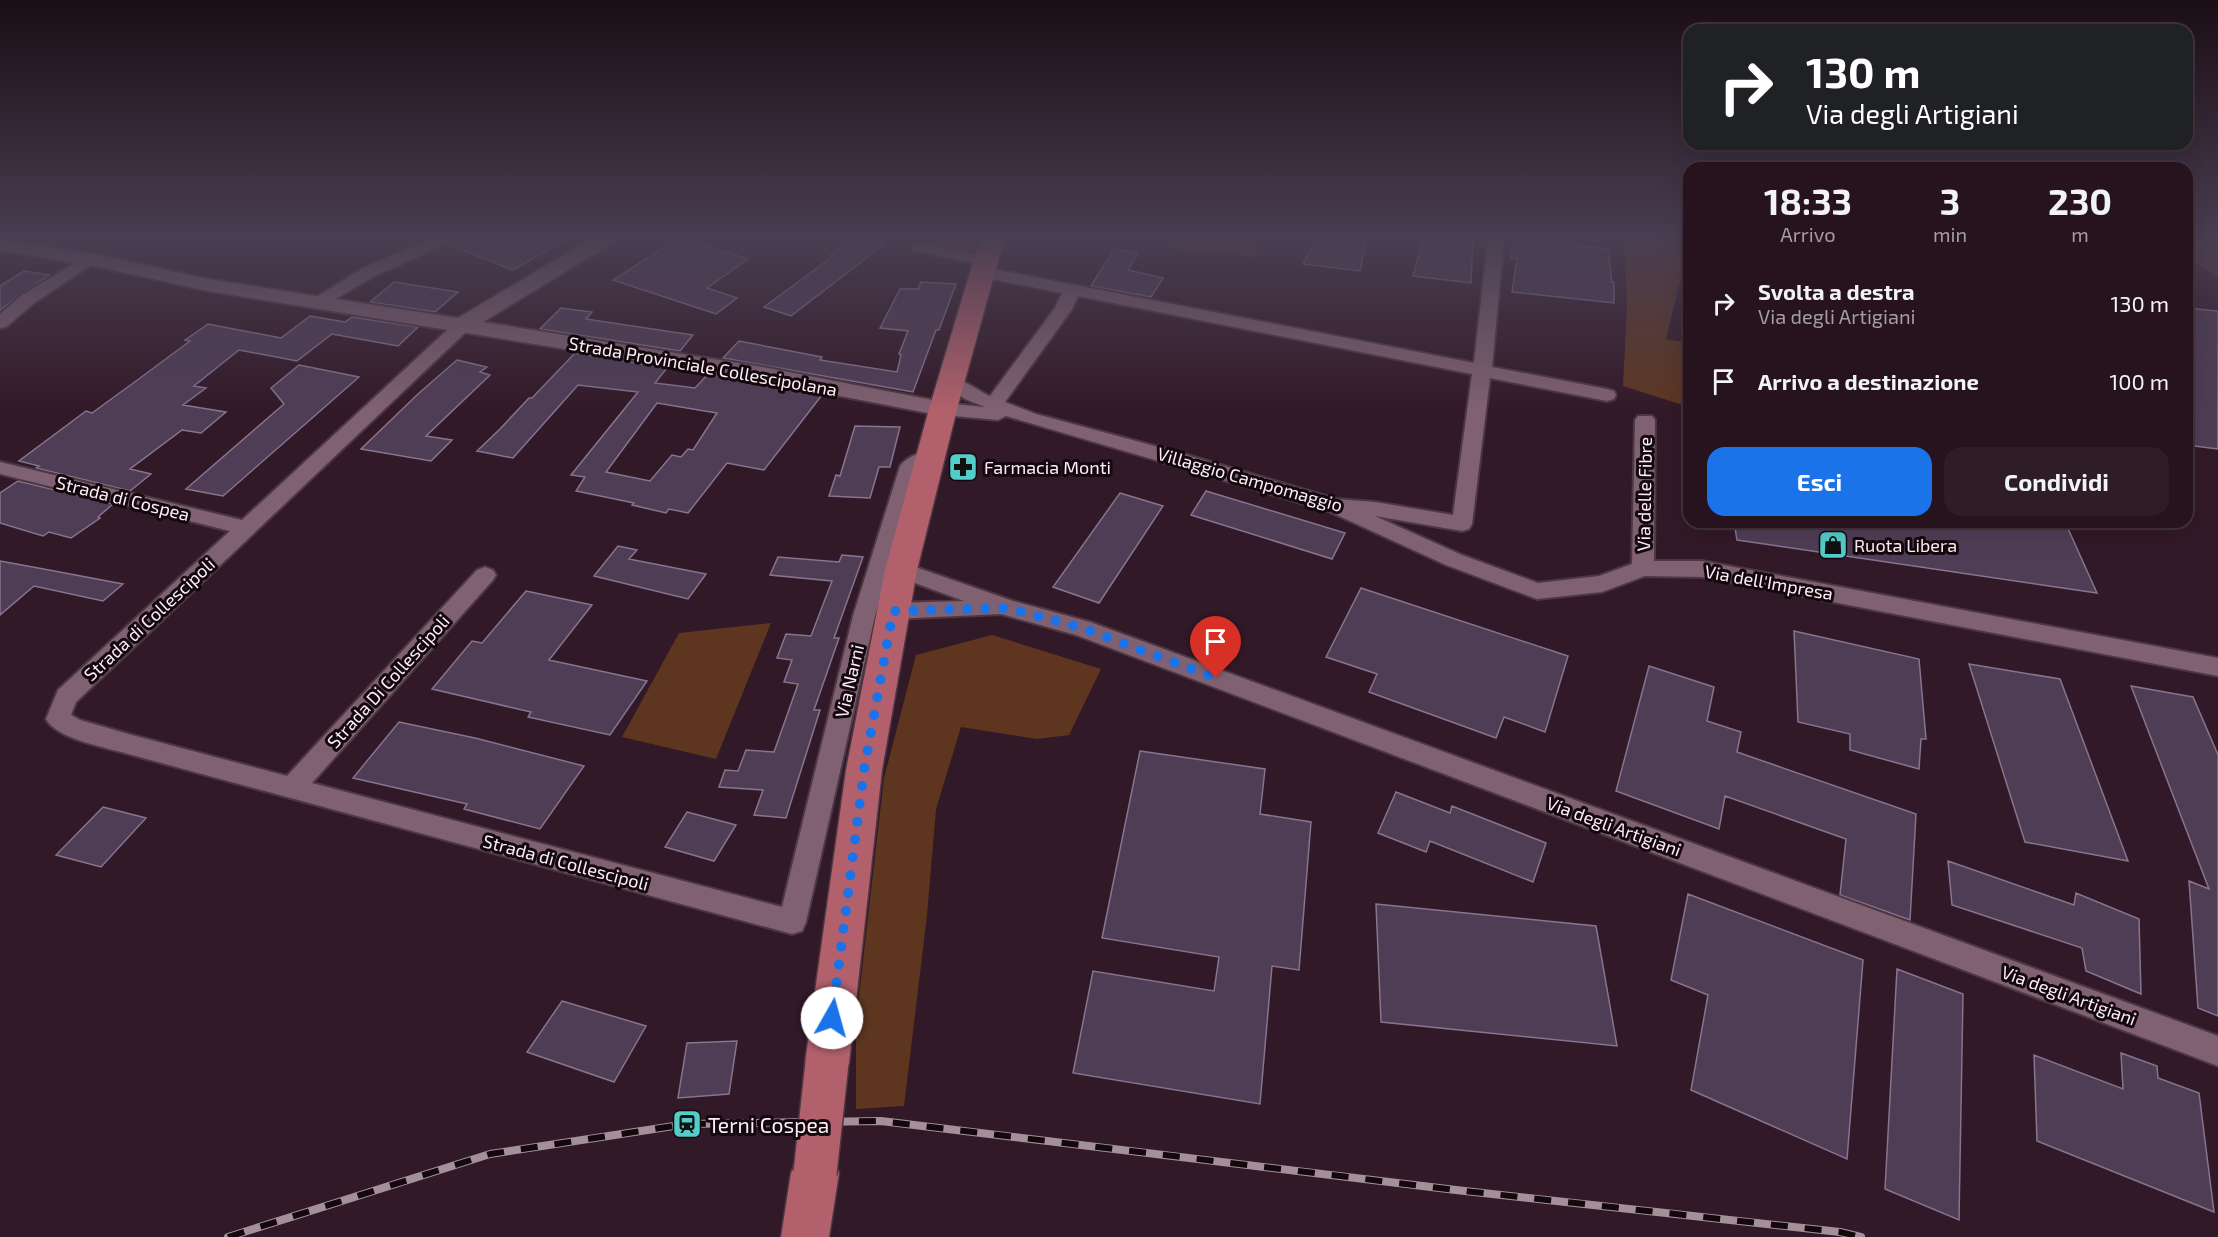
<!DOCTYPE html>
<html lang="it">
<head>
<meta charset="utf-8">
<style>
	:root { --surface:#26131d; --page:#2e1c26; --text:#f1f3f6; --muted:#a49ea4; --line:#42323b; --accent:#1a73e8 }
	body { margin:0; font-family:"Exo 2",sans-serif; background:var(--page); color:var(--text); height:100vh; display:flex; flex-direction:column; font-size:22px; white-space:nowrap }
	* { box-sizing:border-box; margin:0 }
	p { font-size:20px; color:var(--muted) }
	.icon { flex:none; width:33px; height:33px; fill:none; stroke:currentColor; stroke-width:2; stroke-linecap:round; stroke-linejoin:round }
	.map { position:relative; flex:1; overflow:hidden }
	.side { position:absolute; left:1683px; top:162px; width:510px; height:366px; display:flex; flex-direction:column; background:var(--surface); border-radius:18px; box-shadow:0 6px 24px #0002,0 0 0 2px var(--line) }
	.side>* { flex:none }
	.top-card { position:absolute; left:1683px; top:24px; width:510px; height:126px; border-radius:18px; box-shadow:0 6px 24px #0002,0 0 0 2px var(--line); background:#202124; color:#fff; overflow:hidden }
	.pin { position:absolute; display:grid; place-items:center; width:51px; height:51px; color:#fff; margin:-62px -26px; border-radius:50% 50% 50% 0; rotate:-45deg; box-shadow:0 0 6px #0007 }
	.pin .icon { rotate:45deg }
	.me { position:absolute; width:66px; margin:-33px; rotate:7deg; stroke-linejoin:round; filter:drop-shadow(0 0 4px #0008) }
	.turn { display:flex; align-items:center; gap:21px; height:126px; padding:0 24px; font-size:27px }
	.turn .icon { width:78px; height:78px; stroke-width:2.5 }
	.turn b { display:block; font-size:42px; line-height:51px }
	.eta { display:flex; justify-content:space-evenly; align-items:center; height:102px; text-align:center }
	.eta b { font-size:36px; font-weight:700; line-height:42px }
	.primary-button { display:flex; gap:12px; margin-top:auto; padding:12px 24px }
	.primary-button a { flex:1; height:69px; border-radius:18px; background:var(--accent); color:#fff; font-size:24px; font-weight:700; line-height:69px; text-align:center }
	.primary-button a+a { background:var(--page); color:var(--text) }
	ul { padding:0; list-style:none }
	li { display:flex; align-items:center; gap:18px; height:78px; padding:0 24px }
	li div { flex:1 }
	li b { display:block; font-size:22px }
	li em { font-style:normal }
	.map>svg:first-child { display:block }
	.green { fill:#5e3620 }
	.building { fill:#4f3d55; stroke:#87748f; stroke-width:1.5; fill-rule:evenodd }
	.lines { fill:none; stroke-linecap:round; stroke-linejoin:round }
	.pedestrian-casing { stroke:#4c3742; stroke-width:4 }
	.minor-casing { stroke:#4c3742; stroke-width:4 }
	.tertiary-casing { stroke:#4c3742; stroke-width:4 }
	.primary-casing { stroke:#4c3742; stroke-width:3 }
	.pedestrian { fill:#806171; fill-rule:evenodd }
	.minor { fill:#806171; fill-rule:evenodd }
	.tertiary { fill:#806171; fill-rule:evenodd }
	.primary { fill:#b2616c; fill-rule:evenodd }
	.rail-casing { stroke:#a5909a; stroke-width:8 }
	.rail { stroke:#13080e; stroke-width:6; stroke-dasharray:17; stroke-linecap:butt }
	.primary-bridge-casing { stroke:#4c3742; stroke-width:46; stroke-linecap:butt }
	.primary-bridge { stroke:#b2616c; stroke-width:43 }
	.route { stroke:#1a73e8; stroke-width:10; stroke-dasharray:0 18 }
	.labels { text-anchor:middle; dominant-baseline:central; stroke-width:6; stroke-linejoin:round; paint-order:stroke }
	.street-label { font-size:18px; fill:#ffedf5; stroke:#13080e }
	.poi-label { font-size:18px; fill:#ffedf5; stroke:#13080e; text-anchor:start }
	.near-poi-label { font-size:21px; fill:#ffedf5; stroke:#13080e; text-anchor:start }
</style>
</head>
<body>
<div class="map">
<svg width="2218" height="1237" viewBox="0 0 2218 1237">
	<rect width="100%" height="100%" fill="#321927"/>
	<!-- green -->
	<path class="green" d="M 913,239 L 978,239 L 972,257 L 923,245 Z
		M 1174,239 L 1261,239 L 1256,257 L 1171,248 Z
		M 1624,239 L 1675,239 L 1676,243 L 1689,244 L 1689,281 L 1680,281 L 1666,339 L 1689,343 L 1689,407 L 1623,386 L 1627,305 Z
		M 2187,239 L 2218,239 L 2218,278 L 2187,256 Z
		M 771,623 L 716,759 L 622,737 L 679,633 Z
		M 992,635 L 1101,669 L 1069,735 L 1037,739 L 961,727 L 936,809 L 927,915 L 904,1106 L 856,1109 L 856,1022 L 884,778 L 916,655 Z"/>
	<!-- building -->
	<path class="building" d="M 454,239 L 567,239 L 513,270 L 449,245 Z
		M 677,239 L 684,239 L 748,259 L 707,288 L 737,298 L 716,314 L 613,280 Z
		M 847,239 L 886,243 L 791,316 L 764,307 L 824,263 Z
		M 1316,239 L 1366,239 L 1360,271 L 1303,264 Z
		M 1423,239 L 1473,239 L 1471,283 L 1413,276 Z
		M 1514,239 L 1608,249 L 1612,282 L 1614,282 L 1614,303 L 1512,292 L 1517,258 L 1511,258 Z
		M 1114,249 L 1138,253 L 1128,270 L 1163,278 L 1151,297 L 1091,286 Z
		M 24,271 L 49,275 L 0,310 L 0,286 Z
		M 394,282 L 458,292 L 435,312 L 370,302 Z
		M 921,282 L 956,284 L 939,330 L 936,330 L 913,392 L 723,358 L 739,341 L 822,357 L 820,360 L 897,372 L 901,355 L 899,354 L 908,331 L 880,328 L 900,289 L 918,289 Z
		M 561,308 L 592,312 L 586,319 L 693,335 L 680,351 L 540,329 Z
		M 2187,308 L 2218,311 L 2218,449 L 2187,445 Z
		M 310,316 L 345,322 L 352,317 L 418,327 L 398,346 L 332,334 L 297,361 L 239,350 L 194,386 L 206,388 L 183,405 L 226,412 L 201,433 L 182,430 L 130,469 L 151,474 L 130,491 L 36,468 L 39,466 L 19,461 L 86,411 L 92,413 L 136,381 L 190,341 L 185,340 L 208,324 L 281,338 Z
		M 575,353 L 667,368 L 655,383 L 695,388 L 708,374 L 822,395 L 764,470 L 727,463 L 688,513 L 669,509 L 666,513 L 632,505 L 634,503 L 576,491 L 585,477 L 571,475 L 638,392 L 578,385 L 513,458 L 477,451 L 500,429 L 529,398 L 532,398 ZM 657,403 L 717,413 L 693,450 L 688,449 L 681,457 L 672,455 L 650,481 L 606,472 Z
		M 457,360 L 487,367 L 480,372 L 490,375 L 426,436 L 452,440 L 431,461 L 361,449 L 418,394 Z
		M 299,365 L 359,377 L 223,496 L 186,489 L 284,404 L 271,388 Z
		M 855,426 L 900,427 L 890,467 L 879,467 L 870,498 L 829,496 L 836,475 L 840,476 Z
		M 18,481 L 113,504 L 98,517 L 100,518 L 71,538 L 49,532 L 43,536 L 0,523 L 0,493 Z
		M 1206,491 L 1345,533 L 1332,559 L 1191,515 Z
		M 1120,493 L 1163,506 L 1099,603 L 1053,587 Z
		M 1734,522 L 2065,522 L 2097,593 L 1737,540 Z
		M 618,546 L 637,550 L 629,559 L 706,574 L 688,599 L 594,576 Z
		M 842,555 L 863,557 L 834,638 L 839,638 L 814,710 L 820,710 L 786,818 L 754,815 L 763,790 L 719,787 L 725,770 L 738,771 L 746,750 L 774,752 L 798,684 L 784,682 L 792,660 L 777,658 L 786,634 L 811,636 L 832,581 L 770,575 L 778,557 L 839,562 Z
		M 0,561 L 49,570 L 123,584 L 103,601 L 34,586 L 0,615 Z
		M 1361,588 L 1568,656 L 1545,732 L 1504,717 L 1496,738 L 1369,692 L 1377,674 L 1326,657 Z
		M 526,591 L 592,605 L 549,660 L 647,681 L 610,735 L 528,717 L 531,712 L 432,689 L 472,641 L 482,643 Z
		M 1794,631 L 1919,659 L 1926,739 L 1921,739 L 1919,769 L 1850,750 L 1850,734 L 1798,722 Z
		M 1969,664 L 2060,679 L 2128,861 L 2025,842 Z
		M 1649,666 L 1714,687 L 1707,721 L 1741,732 L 1737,752 L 1916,814 L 1910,920 L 1840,895 L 1846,839 L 1725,796 L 1719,829 L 1616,791 Z
		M 2131,686 L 2193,697 L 2218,755 L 2218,1016 L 2198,1008 L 2189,881 L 2209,889 Z
		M 399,722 L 475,738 L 584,766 L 540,829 L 464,809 L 467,804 L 353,778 Z
		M 1140,751 L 1265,769 L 1260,814 L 1311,822 L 1299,970 L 1272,966 L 1260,1104 L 1073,1073 L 1093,971 L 1214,991 L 1219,957 L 1102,938 Z
		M 1396,792 L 1450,813 L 1452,806 L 1546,843 L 1533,882 L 1430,841 L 1426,852 L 1378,833 Z
		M 103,807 L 146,818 L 101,867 L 56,855 Z
		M 687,812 L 736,825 L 714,861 L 665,847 Z
		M 1948,861 L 2074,905 L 2076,893 L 2139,919 L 2141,994 L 2086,971 L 2082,948 L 1952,905 Z
		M 1688,894 L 1863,960 L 1847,1159 L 1691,1090 L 1708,995 L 1671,980 Z
		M 1376,904 L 1596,926 L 1617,1046 L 1381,1022 Z
		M 1897,969 L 1963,994 L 1959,1220 L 1885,1189 Z
		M 562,1001 L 646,1026 L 614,1082 L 527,1052 Z
		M 737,1041 L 729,1094 L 678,1098 L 687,1043 Z
		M 2121,1053 L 2157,1066 L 2158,1078 L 2199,1093 L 2214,1212 L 2037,1141 L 2034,1055 L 2123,1089 Z"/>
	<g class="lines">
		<!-- pedestrian casing -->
		<g class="pedestrian-casing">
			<path id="pedestrian" d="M 916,243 L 985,257 L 991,261 L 985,265 L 912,250 L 912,244 Z"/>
		</g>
		<!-- minor casing -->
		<g class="minor-casing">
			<path id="minor" d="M 431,239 L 452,239 L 450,242 L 375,276 L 325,305 L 313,305 L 310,301 L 363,268 Z
				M 1488,239 L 1504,239 L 1492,367 L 1607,389 L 1614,391 L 1616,395 L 1614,399 L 1607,401 L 1490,378 L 1472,524 L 1469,529 L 1462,531 L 1375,516 L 1462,555 L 1538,583 L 1599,576 L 1632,564 L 1635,420 L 1638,416 L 1652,416 L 1655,420 L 1654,561 L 1702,561 L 2218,658 L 2218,676 L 1702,577 L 1645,576 L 1602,592 L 1537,599 L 1446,565 L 1328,511 L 1006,416 L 998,420 L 943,415 L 936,413 L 934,409 L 936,405 L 943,403 L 985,407 L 965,399 L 942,383 L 944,379 C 960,375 976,390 990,396 L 1055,308 L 1062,293 L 977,276 L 975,272 L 977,268 L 983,267 L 1474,363 ZM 1078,296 L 1472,374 L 1453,515 L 1375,502 L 1336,499 L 1177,452 L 1036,414 L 1005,402 L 1072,309 Z
				M 90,254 L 96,256 L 98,259 L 96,262 L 34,303 L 6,327 L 0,328 L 0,314 L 22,295 Z
				M 463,320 L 469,321 L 472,325 L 469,329 L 76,702 L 71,715 L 80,720 L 132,735 L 287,776 L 477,570 L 485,567 L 493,570 L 496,575 L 493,580 L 312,783 L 782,907 L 853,616 L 900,466 C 907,456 927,448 939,452 L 942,456 L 939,460 L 919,470 L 875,616 L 806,922 L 802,931 L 792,934 L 132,755 C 110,748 57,740 46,719 L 58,690 L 230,531 L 0,474 L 0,462 L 242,520 L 457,321 Z
				M 901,562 L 1013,601 L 1090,622 L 2218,1036 L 2218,1066 L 1076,635 L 1001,614 L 893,619 L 885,617 L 882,611 L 885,605 L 893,603 L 964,601 L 893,575 L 890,570 L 893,565 Z"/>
		</g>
		<!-- tertiary casing -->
		<g class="tertiary-casing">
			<path id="tertiary" d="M 0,239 L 104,256 L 208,279 L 458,318 L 591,239 L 615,239 L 612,243 L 483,322 L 763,367 L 943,402 L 951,404 L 955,409 L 951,414 L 943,416 L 763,381 L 208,291 L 104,268 L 0,250 Z"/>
		</g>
		<!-- primary casing -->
		<g class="primary-casing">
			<path id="primary" d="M 980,239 L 1004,239 L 957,409 L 917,570 L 882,770 L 849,1063 L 843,1078 L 827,1085 L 811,1078 L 805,1063 L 846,770 L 885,570 L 929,409 Z
				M 815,1149 L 832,1156 L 839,1173 L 829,1237 L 781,1237 L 791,1173 L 798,1156 Z"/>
		</g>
		<!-- pedestrian -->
		<use href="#pedestrian" class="pedestrian"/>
		<!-- minor -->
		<use href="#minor" class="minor"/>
		<!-- tertiary -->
		<use href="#tertiary" class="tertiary"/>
		<!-- primary -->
		<use href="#primary" class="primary"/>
		<!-- rail casing -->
		<g class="rail-casing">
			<path id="rail" d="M 228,1237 L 490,1154 L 687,1124 L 881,1121 L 1456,1190 L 1840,1232 L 1861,1237"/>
		</g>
		<!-- rail -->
		<use href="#rail" class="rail"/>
		<!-- primary-bridge casing -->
		<g class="primary-bridge-casing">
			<path id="primary-bridge" d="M 815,1173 L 827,1063"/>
		</g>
		<!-- primary-bridge -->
		<use href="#primary-bridge" class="primary-bridge"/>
	</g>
	<!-- sky -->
	<linearGradient id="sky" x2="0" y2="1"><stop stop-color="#1c0e15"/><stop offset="0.58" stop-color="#493e52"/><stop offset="1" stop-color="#493e52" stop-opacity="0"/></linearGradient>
	<rect width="2218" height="412" fill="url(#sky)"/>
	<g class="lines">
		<!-- route -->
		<path class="route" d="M 832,1018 L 864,770 L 893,611 L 1008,608 L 1082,628 L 1216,678"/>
	</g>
	<!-- icons -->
	<defs>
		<g id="pharmacy-square" transform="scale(1.5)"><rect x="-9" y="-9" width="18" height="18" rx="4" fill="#53cdca" stroke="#13080e"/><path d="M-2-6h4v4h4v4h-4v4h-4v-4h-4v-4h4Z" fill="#111"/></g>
		<g id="shop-square" transform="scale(1.5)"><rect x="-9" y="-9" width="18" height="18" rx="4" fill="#53cdca" stroke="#13080e"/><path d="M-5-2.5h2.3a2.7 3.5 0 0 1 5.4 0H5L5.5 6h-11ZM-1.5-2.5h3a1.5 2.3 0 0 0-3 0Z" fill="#111"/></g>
		<g id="station-square" transform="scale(1.5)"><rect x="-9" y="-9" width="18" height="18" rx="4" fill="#53cdca" stroke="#13080e"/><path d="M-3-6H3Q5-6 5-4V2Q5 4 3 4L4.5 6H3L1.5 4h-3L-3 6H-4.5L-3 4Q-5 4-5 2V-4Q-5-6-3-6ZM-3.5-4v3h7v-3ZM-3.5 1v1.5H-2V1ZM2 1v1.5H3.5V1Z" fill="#111"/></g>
	</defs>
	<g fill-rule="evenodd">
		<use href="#pharmacy-square" x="963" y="467"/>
		<use href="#shop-square" x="1833" y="545"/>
		<use href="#station-square" x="687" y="1124"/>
	</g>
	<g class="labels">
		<!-- street labels -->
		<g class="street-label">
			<text transform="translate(703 366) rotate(10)">Strada Provinciale Collescipolana</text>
			<text transform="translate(1250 479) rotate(16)">Villaggio Campomaggio</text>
			<text transform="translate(1644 494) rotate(-89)">Via delle Fibre</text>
			<text transform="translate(123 498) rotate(14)">Strada di Cospea</text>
			<text transform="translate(1769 582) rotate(10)">Via dell'Impresa</text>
			<text transform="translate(149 619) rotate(-43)">Strada di Collescipoli</text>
			<text transform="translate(388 681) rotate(-48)">Strada Di Collescipoli</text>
			<text transform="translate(849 681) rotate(-77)">Via Narni</text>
			<text transform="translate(1614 826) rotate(20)">Via degli Artigiani</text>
			<text transform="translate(566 862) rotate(15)">Strada di Collescipoli</text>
			<text transform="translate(2069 995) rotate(20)">Via degli Artigiani</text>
		</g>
		<!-- poi labels -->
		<g class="poi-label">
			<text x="984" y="467">Farmacia Monti</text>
			<text x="1854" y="545">Ruota Libera</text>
		</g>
		<!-- near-poi labels -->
		<g class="near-poi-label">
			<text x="708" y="1124">Terni Cospea</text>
		</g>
	</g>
</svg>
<div class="pin" style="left:1216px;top:678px;background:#d93025"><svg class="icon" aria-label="arrive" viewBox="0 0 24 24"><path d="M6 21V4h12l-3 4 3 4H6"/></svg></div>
<svg class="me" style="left:832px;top:1018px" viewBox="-20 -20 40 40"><circle r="19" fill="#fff"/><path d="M0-13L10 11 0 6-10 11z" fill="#1a73e8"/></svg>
<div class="top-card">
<div class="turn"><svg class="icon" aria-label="right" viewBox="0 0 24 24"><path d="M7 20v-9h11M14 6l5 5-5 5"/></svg><div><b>130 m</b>Via degli Artigiani</div></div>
</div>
<section class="side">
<div class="eta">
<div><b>18:33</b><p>Arrivo</p></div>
<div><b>3</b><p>min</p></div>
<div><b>230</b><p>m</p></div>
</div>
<ul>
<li><svg class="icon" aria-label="right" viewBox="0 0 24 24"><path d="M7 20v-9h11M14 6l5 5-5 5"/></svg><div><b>Svolta a destra</b><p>Via degli Artigiani</p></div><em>130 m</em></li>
<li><svg class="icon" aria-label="arrive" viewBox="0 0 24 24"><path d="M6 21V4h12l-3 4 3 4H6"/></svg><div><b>Arrivo a destinazione</b></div><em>100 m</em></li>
</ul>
<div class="primary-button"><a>Esci</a><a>Condividi</a></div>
</section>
</div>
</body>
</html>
